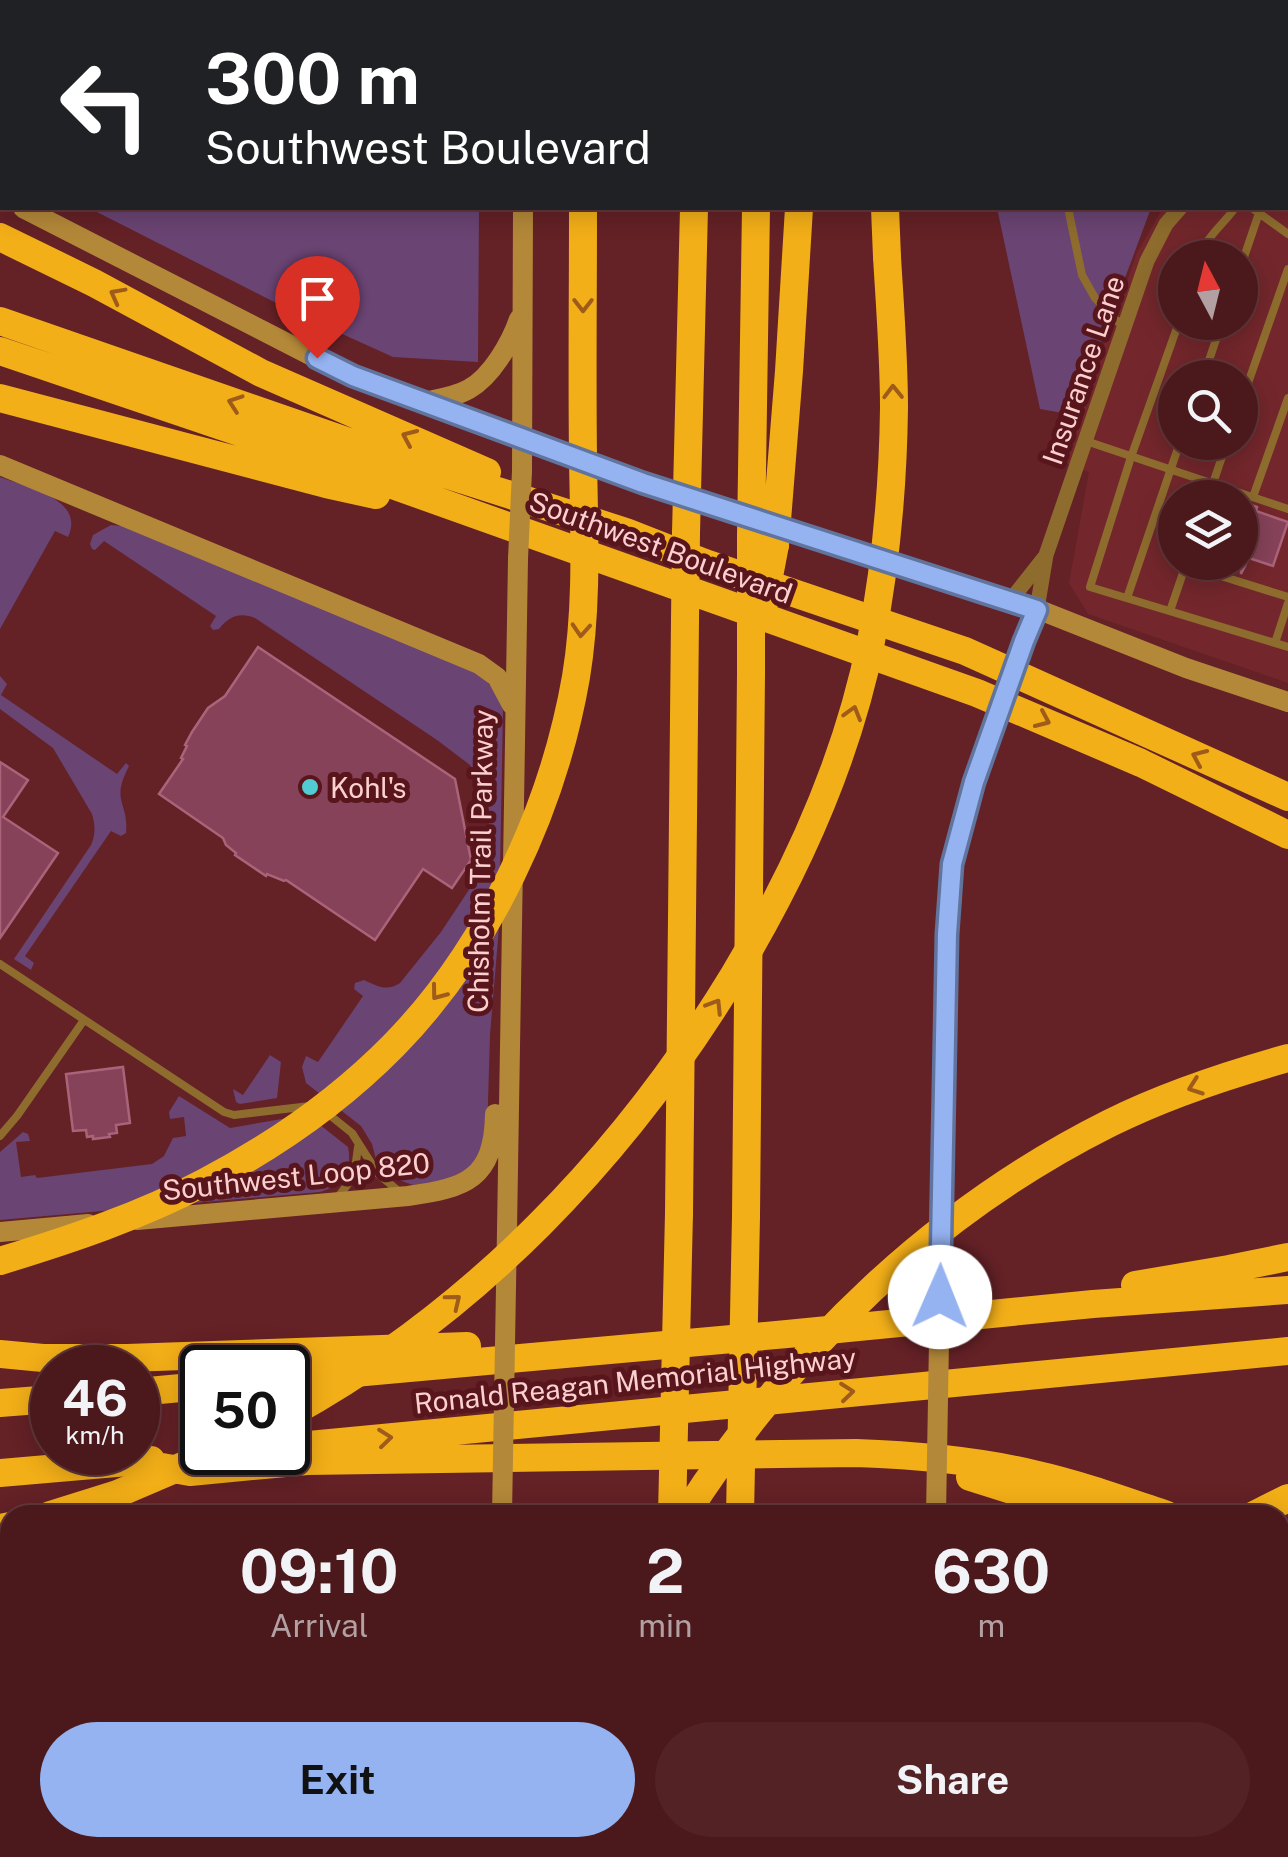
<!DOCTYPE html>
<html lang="en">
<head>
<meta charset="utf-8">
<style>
	:root { --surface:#4b191c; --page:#522225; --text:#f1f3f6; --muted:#b2a0a3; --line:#62383b; --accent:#95b2f1 }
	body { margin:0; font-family:"Public Sans",sans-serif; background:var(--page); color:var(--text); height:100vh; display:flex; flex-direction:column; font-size:38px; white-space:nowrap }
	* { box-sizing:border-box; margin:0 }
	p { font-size:32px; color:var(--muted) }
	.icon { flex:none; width:55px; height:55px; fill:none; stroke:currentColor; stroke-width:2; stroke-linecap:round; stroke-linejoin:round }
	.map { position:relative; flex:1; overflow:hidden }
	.side { position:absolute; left:0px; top:1505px; width:1290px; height:352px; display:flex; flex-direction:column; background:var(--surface); border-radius:30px 30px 0 0; box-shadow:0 5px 25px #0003,0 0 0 2px var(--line) }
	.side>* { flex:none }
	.top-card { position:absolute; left:0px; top:0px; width:1290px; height:210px; box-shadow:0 5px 25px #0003,0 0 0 2px var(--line); background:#202124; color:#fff; overflow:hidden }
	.needle { width:65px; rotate:353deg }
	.tools { position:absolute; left:1158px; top:240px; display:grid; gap:20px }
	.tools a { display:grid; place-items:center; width:100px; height:100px; border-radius:50%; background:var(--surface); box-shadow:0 5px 25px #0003,0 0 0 2px var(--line); font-size:50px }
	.speed { position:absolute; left:30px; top:1345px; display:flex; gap:20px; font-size:50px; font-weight:700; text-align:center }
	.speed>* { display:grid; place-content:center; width:130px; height:130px; border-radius:50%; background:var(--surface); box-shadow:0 5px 25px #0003,0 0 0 2px var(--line); line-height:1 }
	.speed small { font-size:25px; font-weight:400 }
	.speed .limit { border:5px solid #111; border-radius:15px; background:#fff; color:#111 }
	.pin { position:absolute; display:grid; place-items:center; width:85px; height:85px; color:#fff; margin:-102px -42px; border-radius:50% 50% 50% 0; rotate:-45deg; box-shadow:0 0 10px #0007 }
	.pin .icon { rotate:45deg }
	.me { position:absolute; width:110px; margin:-55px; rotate:1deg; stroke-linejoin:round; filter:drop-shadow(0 0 8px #0008) }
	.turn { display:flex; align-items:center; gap:35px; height:210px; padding:0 40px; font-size:45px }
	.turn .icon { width:130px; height:130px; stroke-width:2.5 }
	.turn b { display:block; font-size:70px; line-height:85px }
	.eta { display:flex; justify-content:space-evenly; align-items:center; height:170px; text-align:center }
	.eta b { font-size:60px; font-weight:700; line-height:70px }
	.action { display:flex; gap:20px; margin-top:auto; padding:20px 40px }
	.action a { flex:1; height:115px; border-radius:60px; background:var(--accent); color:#111; font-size:40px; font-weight:700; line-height:115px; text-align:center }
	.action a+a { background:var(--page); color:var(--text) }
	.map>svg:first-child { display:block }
	.built { fill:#73272c; fill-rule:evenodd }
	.green { fill:#6a4473 }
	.building { fill:#864259; stroke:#ab637a; stroke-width:2.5 }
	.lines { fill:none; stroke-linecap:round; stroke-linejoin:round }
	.lane { stroke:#8e6c2e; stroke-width:8 }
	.street { stroke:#8e6c2e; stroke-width:15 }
	.secondary { stroke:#b48839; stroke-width:20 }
	.highway { stroke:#f3af18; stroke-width:28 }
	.secondary-bridge { stroke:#b48839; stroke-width:20 }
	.highway-bridge { stroke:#f3af18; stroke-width:28 }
	.oneway { stroke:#9e5b1a }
	.route-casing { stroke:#61749d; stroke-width:25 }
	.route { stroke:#95b2f1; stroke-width:18 }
	.poi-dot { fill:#51ccd2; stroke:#58161c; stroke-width:4 }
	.labels { text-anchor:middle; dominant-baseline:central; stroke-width:10; stroke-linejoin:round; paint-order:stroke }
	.street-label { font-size:28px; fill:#fbd0cf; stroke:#58161c }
	.poi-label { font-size:28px; fill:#fbd0cf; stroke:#58161c; text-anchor:start }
</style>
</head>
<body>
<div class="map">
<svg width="1288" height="1857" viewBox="0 0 1288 1857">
	<rect width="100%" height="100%" fill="#642126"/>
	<!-- built -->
	<path class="built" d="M 1197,0 L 1288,0 L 1288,683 L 1088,614 L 1069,583 L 1089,472 L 1062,462 L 1137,253 L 1163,208 L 1288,208 L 1288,2 L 1198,2 ZM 1175,258 L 1240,258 L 1240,322 L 1175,322 ZM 1175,378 L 1240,378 L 1240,442 L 1175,442 ZM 1175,498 L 1240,498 L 1240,562 L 1175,562 Z"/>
	<!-- green -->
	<path class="green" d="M 0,0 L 481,0 L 481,2 L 2,2 L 2,169 L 0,168 Z
		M 977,0 L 1192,0 L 1193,2 L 977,2 Z
		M 89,208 L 479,208 L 478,362 L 393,357 L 298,314 Z
		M 997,208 L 1151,208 L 1074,415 L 1040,409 Z
		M 0,477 C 26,487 86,499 68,537 L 55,531 L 0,629 Z
		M 111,525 L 123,526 L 480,671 L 501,701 L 503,711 L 499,927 L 490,1035 L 487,1136 L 473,1166 L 443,1182 L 413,1185 L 393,1178 L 377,1163 L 372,1144 L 361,1126 L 306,1083 L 302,1067 L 306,1056 L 318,1062 L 363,996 L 354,989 L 355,983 L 364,980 C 377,986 387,992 400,983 L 441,932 L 488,861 L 489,816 L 484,789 L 470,765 L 437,740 L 255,618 C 240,612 229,616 219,629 L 213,630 L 210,626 L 216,616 L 104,541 L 95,550 L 92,549 L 90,544 L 93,535 Z
		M 0,676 L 7,684 L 1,695 L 117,774 L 126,763 L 129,766 C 110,803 129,801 126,833 L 121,836 L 111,831 L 25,956 L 34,963 L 31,970 L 14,959 L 91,845 C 96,834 95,824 92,814 L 53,748 L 0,709 Z
		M 270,1055 L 281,1062 L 277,1098 L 240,1104 L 236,1102 L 233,1089 L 243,1095 Z
		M 179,1096 L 230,1128 L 293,1117 L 319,1124 L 348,1147 C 353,1169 341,1186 320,1192 L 0,1220 L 0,1152 L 23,1132 L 28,1134 L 30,1141 L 16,1142 L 21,1177 L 35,1175 L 37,1178 L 152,1164 L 164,1156 L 173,1138 L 186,1136 L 184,1117 L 170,1119 L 169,1112 Z
		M 1280,1777 L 1285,1777 L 1288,1790 L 1288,1857 L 1137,1857 L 1136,1848 L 1280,1848 Z
		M 248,1848 L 484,1848 L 484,1857 L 262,1857 Z
		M 945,1848 L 1115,1848 L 1116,1857 L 941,1857 Z"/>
	<!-- building -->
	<path class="building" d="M 1240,501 L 1257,507 L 1256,511 L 1288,522 L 1273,566 L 1249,558 L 1241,574 Z
		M 258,647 L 455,779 L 471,860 L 452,888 L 423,869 L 375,940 L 286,880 L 284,881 L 267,874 L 266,876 L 235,855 L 236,853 L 226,845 L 223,838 L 159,794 L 183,759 L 181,758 L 187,746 L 185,745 L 192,732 L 208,708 L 225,696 Z
		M 0,762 L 28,780 L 3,817 L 58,853 L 0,938 Z
		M 123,1067 L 130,1123 L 116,1125 L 117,1133 L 109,1134 L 110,1137 L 93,1139 L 93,1136 L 87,1137 L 86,1130 L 73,1131 L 66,1074 Z"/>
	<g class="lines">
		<!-- lane -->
		<path class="lane" d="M 1068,208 L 1082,275 L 1095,298 L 1124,328
			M 1252,208 L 1288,234
			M 1200,258 C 1206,236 1223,225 1235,208
			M 1240,269 L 1259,213
			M 1179,322 L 1131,457 L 1090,587 L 1288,647
			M 1203,378 L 1222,322
			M 1240,406 L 1288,269
			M 1086,441 L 1288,509
			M 1253,497 L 1288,398
			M 1208,498 L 1227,442
			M 1186,565 L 1288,597
			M 1127,598 L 1180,442
			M 1170,611 L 1186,564
			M 1275,643 L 1288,603
			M 0,964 L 224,1112 L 234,1115 L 310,1106
			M 327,1113 L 352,1133 L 378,1174 L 401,1193
			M 0,1136 L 17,1116 L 84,1020
			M 338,1197 L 354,1176 L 358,1147
			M 0,1798 L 10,1798
			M 45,1848 L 46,1857
			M 203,1848 L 247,1857
			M 1124,1848 L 1125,1857"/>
		<!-- street -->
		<path class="street" d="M 1204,0 L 1206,2
			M 1010,601 L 1044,558
			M 1037,609 L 1046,555 L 1147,261 L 1166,224 L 1180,208"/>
		<!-- secondary -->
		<path class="secondary" d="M 524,2 L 524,0
			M 0,196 L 2,197
			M 23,208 L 353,377 L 643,483
			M 423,402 C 438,399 455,397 469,389 C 491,377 511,343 519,319
			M 0,465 L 479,664 L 497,677 L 512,705
			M 522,471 L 523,208
			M 799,533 L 1037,609 L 1186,668 L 1288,702
			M 137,1220 L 408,1196 C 466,1188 494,1179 495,1114
			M 941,1225 L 949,893 C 956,831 977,773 998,715
			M 507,1230 L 518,559
			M 0,1232 L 88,1224
			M 0,1720 L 10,1720
			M 1280,1762 L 1288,1762
			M 497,1857 L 497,1848
			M 913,1857 L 914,1848"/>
		<!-- highway -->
		<path class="highway" d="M 674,0 L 674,2
			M 875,0 L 875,2
			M 584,2 L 584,0
			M 698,2 L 698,0
			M 759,2 L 759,0
			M 808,2 L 808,0
			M 885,208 L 887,257
			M 0,237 L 94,283 L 261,373 L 487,472
			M 0,321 L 401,460 L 626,532 L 705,563 L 965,651 L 1288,797
			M 0,351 L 325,461 L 977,693 L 1141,763 L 1288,835
			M 0,398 L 326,484 L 376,495
			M 686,533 L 694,208
			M 751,537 L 756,208
			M 775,545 L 789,371 L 799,208
			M 679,1213 L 685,620
			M 746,1216 L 751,673
			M 1135,1285 L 1229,1269 L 1288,1257
			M 0,1354 L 43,1358 L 127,1358 L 467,1346
			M 288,1379 L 787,1334 L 1093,1304 L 1288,1290
			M 138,1392 L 202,1386
			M 0,1403 L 52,1399
			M 309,1445 L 1288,1351
			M 134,1462 L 190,1472 L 307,1461 L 856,1453 C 915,1455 975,1460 1034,1474 C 1079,1484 1123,1500 1167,1515
			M 0,1473 L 151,1460
			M 970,1477 L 1043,1500 L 1082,1515
			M 1254,1515 L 1288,1498
			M 0,1528 L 10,1526
			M 1280,1552 L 1288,1555
			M 1280,1668 L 1288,1681
			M 735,1848 L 736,1857
			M 545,1857 L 547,1848
			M 646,1857 L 646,1848
			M 666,1857 L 666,1848
			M 934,1857 L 938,1848"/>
		<!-- secondary-bridge -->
		<path class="secondary-bridge" d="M 643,483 L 799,533
			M 518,559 L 522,471
			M 998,715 L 1024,641
			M 502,1515 L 507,1230
			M 936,1515 L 941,1225"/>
		<!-- highway-bridge -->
		<path class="highway-bridge" d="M 763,608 L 775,545
			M 685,620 L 686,533
			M 751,673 L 751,537
			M 0,1261 C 69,1240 141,1216 205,1182 C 274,1146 339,1101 394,1045 C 488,949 553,809 576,677 C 588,605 584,530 583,457 C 582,374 583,291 583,208
			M 288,1415 C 475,1312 624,1156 734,975 C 797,871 847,761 871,641 C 886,564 893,486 894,408 C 894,358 890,307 887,257
			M 50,1515 L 117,1494 L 215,1452
			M 672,1515 L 679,1213
			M 685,1515 C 790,1350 934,1211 1110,1123 C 1166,1095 1227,1075 1288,1058
			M 740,1515 L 746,1216"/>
	</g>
	<!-- one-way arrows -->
	<defs><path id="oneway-chevron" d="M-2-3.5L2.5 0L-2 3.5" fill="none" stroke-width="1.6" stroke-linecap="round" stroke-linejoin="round" transform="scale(2.5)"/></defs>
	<g class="oneway">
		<use href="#oneway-chevron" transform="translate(117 295) rotate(-152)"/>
		<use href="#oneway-chevron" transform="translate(583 305) rotate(90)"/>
		<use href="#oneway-chevron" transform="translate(893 392) rotate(-91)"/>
		<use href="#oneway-chevron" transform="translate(235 403) rotate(-161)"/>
		<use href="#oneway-chevron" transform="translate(409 437) rotate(-156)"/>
		<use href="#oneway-chevron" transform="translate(581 630) rotate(94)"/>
		<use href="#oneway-chevron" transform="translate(853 713) rotate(-74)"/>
		<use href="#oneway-chevron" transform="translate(1043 720) rotate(24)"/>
		<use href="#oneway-chevron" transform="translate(1199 757) rotate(-156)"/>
		<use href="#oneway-chevron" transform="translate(438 993) rotate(127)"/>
		<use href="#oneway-chevron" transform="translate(715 1006) rotate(-58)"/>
		<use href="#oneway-chevron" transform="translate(1195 1087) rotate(160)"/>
		<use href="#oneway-chevron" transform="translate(454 1301) rotate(-39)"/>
		<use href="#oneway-chevron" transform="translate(847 1392) rotate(-6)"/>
		<use href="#oneway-chevron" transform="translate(385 1438) rotate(-6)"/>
	</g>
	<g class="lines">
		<!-- route casing -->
		<g class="route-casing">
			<path id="route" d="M 317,358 L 353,376 L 643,483 L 1037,610 L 1024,641 L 974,782 L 952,864 L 947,934 L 940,1297"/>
		</g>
		<!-- route -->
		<use href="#route" class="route"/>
	</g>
	<!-- markers -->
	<circle class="poi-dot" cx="310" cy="787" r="10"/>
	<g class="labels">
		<!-- street labels -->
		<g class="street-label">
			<text transform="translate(1083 370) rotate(-71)">Insurance Lane</text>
			<text transform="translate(661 547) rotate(20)">Southwest Boulevard</text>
			<text transform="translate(480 861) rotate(-89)">Chisholm Trail Parkway</text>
			<text transform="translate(296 1176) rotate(-6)">Southwest Loop 820</text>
			<text transform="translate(635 1380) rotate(-6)">Ronald Reagan Memorial Highway</text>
		</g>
		<!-- poi labels -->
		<g class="poi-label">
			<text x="330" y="787">Kohl's</text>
		</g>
	</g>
</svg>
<div class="tools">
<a><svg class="needle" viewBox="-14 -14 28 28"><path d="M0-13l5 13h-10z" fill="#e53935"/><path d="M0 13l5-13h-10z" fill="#b2a0a3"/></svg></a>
<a><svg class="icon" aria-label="search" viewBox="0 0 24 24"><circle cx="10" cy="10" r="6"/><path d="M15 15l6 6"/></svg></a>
<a><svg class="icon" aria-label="layers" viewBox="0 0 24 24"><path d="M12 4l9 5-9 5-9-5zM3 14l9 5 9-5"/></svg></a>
</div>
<div class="speed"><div>46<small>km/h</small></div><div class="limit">50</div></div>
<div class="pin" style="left:317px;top:358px;background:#d93025"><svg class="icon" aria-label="arrive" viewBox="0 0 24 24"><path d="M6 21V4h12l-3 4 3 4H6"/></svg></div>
<svg class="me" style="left:940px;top:1297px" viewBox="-20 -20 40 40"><circle r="19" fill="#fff"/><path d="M0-13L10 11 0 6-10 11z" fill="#95b2f1"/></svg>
<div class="top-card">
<div class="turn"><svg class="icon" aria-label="left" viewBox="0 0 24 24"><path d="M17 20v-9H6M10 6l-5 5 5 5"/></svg><div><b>300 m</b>Southwest Boulevard</div></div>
</div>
<section class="side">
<div class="eta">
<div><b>09:10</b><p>Arrival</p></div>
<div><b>2</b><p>min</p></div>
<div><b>630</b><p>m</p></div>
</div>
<div class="action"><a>Exit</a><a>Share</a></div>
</section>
</div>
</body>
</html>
